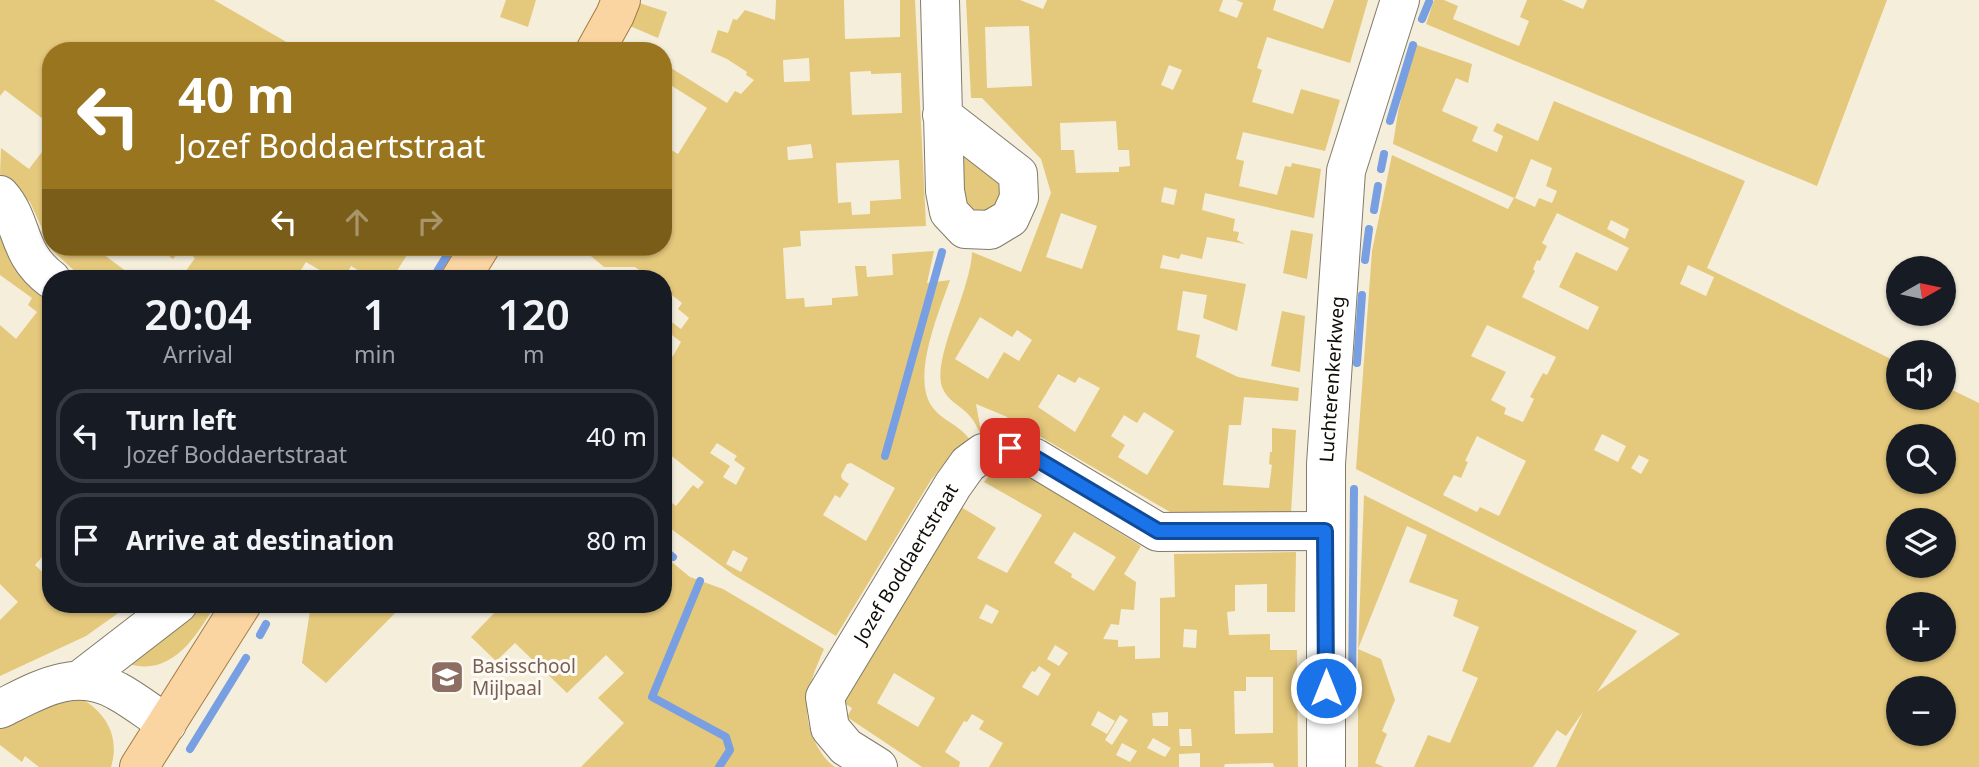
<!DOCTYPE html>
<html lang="en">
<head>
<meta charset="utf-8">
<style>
	:root { --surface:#171b24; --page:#242831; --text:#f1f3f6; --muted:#9ea1a6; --line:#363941 }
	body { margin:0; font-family:"Noto Sans",sans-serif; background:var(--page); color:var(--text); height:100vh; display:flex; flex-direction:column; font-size:26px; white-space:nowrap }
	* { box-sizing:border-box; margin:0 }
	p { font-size:23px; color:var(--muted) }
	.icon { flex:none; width:38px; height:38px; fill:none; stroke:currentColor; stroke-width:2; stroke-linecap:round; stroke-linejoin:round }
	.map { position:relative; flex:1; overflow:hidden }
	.drawer { position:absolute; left:42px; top:270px; width:630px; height:343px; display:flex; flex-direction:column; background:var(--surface); border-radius:28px; box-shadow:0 2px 5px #0004 }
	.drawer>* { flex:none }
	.banner { position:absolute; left:42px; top:42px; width:630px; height:214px; border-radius:28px; box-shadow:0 2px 5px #0004; background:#99751f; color:#fff; overflow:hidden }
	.needle { width:46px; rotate:81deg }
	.tools { position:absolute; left:1886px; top:256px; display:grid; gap:14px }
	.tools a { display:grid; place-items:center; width:70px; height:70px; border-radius:50%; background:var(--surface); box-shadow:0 2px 5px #0004; font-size:35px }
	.pin { position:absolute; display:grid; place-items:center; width:60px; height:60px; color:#fff; margin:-30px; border-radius:14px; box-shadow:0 4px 10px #0006 }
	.me { position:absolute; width:77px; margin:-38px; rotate:0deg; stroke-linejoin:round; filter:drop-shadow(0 0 5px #0008) }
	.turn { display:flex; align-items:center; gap:24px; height:147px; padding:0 21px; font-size:32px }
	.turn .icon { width:91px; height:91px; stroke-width:2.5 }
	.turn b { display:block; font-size:49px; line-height:60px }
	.lanes { display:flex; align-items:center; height:66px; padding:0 21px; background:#0003; justify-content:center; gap:35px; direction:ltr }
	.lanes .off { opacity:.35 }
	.eta { display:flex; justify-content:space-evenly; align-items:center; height:119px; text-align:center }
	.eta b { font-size:42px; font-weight:600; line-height:49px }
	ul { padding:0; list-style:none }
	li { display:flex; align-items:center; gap:21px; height:94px; margin:0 14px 10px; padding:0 7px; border:4px solid var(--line); border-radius:28px }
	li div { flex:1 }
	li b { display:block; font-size:26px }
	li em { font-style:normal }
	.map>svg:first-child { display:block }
	.green { fill:#e4c87c; fill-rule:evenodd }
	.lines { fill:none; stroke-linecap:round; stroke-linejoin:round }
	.stream { stroke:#799fe3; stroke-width:8 }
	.minor-casing { stroke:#827b6a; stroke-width:40 }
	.major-casing { stroke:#a57b42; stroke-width:40 }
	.minor { stroke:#fff; stroke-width:38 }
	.major { stroke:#fad4a1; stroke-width:38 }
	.route-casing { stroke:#114b97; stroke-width:18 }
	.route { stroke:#1a73e8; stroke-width:12 }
	.labels { text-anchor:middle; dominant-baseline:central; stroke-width:6; stroke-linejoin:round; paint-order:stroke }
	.street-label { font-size:19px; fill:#0f0c06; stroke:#fefbf4 }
	.education-label { font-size:19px; fill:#785e54; stroke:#fefbf4; text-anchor:start }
</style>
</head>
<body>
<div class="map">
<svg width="1979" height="767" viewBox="0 0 1979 767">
	<rect width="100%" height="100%" fill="#f5eedb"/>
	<!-- green -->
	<path class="green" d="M 0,0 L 214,0 L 302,51 L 51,51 L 51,125 L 5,90 L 0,96 Z
		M 506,0 L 536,0 L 528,27 L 500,17 Z
		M 776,0 L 844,0 L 845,39 L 900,37 L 900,0 L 915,0 L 926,226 L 800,231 L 801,246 L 783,248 L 786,299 L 804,298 L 805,307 L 832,305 L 832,298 L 858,296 L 855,266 L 866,266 L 867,277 L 893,275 L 892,254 L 934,251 L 927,283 L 950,280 C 939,312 910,379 933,408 C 943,421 960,425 970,440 L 947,460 L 931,480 L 836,636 L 734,575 L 663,523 L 663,496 L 676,506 L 693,485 L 698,489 L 704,482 L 663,449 L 663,361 L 673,356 L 681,342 L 664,329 L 669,320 L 681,329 L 689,318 L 678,309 L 682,303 L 663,288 L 663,278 L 650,278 L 635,267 L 604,267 L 585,251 L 593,250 L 596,247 L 663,247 L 663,216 L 666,216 L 663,200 L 663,145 L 678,154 L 707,108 L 672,86 L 663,97 L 663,63 L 727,103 L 735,91 L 741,94 L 754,80 L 746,75 L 747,72 L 727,59 L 711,52 L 718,30 L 728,33 L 733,19 L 737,20 L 745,10 L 775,20 ZM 809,58 L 810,81 L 784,82 L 783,60 ZM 871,71 L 871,74 L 901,73 L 902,113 L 852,115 L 850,72 ZM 811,144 L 813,158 L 788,160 L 787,147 ZM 899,160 L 901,199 L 870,201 L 870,214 L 852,215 L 851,202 L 838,203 L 836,163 ZM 717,443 L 737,456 L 734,460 L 745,468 L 736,485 L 723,477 L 730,466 L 710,453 ZM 851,463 L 895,488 L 866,541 L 823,515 L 835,495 L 840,498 L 849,484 L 842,479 L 841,475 L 847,464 ZM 733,550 L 748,558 L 741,572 L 726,564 Z
		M 966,0 L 1020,0 L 1043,9 L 1047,0 L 1223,0 L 1219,11 L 1237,18 L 1243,3 L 1236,0 L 1276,0 L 1273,10 L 1323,29 L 1334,0 L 1368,0 L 1350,63 L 1267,37 L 1257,68 L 1262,70 L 1252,102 L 1293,114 L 1301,89 L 1340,100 L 1325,151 L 1243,132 L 1236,159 L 1244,161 L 1239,186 L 1277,195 L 1285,166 L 1291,167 L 1292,163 L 1321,169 L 1314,218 L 1205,193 L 1202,210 L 1235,219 L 1233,231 L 1239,232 L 1237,240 L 1245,244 L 1207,237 L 1202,259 L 1181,254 L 1179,259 L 1163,255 L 1160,268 L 1246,284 L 1237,331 L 1203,318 L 1207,295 L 1183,291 L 1177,330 L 1200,335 L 1196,357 L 1238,377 L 1299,388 L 1298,401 L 1244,397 L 1241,425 L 1229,425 L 1223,485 L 1269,488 L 1272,465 L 1269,464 L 1270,452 L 1272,452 L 1272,428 L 1296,430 L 1291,513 L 1170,512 L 1005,416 L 976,404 L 982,437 C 978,429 974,420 968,414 C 959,405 947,400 942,387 C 932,358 971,290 972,252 L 1021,272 L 1051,193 L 1041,159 L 982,98 L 971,98 ZM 1029,26 L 1032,86 L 987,88 L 985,27 ZM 1169,65 L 1182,70 L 1173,90 L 1161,85 ZM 1116,121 L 1118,150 L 1129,150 L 1130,166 L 1119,167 L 1119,172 L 1076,173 L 1074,150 L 1061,150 L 1060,123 ZM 1164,187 L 1177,190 L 1174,205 L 1161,202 ZM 1061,213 L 1097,226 L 1082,269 L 1046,257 ZM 980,317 L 1012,337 L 1017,330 L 1032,340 L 1019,361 L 1004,352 L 988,379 L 955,359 ZM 1058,374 L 1075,383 L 1079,377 L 1100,388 L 1075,432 L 1038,407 ZM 1144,412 L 1174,431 L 1147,475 L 1118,457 L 1125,445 L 1111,436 L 1124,415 L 1137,423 Z
		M 1434,0 L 1444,0 L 1458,6 L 1453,19 L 1519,46 L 1529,21 L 1520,17 L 1527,0 L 1562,0 L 1583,9 L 1587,0 L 1887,0 L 1817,186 L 1426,24 Z
		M 636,2 L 667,12 L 658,38 L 630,26 Z
		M 1414,44 L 1472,64 L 1468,83 L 1456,78 L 1442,111 L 1478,127 L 1472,141 L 1497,152 L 1503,136 L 1493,131 L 1497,123 L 1538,141 L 1554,101 L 1745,181 L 1707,268 L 1899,363 L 1899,397 L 1944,397 L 1944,386 L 1979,403 L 1979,767 L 1556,767 L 1583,712 L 1566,736 L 1557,730 L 1533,767 L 1414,767 L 1428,735 L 1450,743 L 1478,678 L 1462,671 L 1479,627 L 1453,616 L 1458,600 L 1409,582 L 1427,535 L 1407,526 L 1358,649 L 1381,659 L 1395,700 L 1382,731 L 1387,734 L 1375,763 L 1384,767 L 1358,767 L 1358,650 L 1364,495 L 1637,631 L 1597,692 L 1680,634 L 1356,469 L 1372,251 L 1392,155 L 1508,209 L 1514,198 L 1393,144 L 1398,112 ZM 1531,159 L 1552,168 L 1546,186 L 1557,191 L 1552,203 L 1539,198 L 1535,207 L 1515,198 ZM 1557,213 L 1629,248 L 1617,271 L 1576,252 L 1559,287 L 1599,307 L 1588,330 L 1522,297 L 1535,271 L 1533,269 L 1537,260 L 1540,261 L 1547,246 L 1542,243 ZM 1611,220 L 1629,229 L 1625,239 L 1607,229 ZM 1688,265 L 1714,277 L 1706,296 L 1680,284 ZM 1487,325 L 1556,357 L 1547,375 L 1543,373 L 1530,397 L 1534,399 L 1523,422 L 1504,414 L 1506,408 L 1491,400 L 1506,372 L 1471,356 ZM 1602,434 L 1626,446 L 1618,462 L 1594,450 ZM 1477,436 L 1526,461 L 1499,516 L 1480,507 L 1477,512 L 1443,495 L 1454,475 L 1461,478 L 1468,462 L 1465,461 ZM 1899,436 L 1944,436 L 1944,481 L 1899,481 ZM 1639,455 L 1649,460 L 1641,474 L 1631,468 ZM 1899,520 L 1944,520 L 1944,565 L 1899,565 ZM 1899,604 L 1944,604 L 1944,649 L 1899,649 ZM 1899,688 L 1944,688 L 1944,733 L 1899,733 Z
		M 958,139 L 1010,182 L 997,213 L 970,212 L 962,203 Z
		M 51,140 L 51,197 L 48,202 L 51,204 L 51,247 L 102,247 L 99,251 L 135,278 L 81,277 L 52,250 L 30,202 L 0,174 L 1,148 L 29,169 Z
		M 0,220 L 25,279 L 51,299 L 51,347 L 43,357 L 51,364 L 51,547 L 35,565 L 51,580 L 51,604 L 77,604 L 82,608 L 85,604 L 131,604 L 86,636 L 0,676 L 0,620 L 18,602 L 0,584 L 0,325 L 16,339 L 37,312 L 28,305 L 32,298 L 0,275 Z
		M 1291,230 L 1313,234 L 1307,279 L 1283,273 Z
		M 157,247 L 291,247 L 297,251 L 300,247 L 412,247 L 395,274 L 401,278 L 360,278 L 363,273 L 351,266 L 345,278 L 333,278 L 306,262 L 296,278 L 181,278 L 195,258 L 182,248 L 173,259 Z
		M 1282,311 L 1305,316 L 1300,372 L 1271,366 Z
		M 1001,468 L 1020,471 L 1141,546 L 1124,574 L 1136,582 L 1134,610 L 1121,609 L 1119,625 L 1111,624 L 1103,639 L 1118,640 L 1118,647 L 1135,646 L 1135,659 L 1160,658 L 1160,598 L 1175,597 L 1174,554 L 1296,552 L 1295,612 L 1267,612 L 1267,584 L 1235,585 L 1235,611 L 1227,612 L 1229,635 L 1270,634 L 1270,650 L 1297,650 L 1298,767 L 1274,767 L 1273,763 L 1225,764 L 1224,767 L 1200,767 L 1200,753 L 1179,754 L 1179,767 L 989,767 L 1003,743 L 979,729 L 984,721 L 972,714 L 967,722 L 964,721 L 945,752 L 960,762 L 959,767 L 922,767 L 847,717 L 852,708 L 844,703 L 961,507 L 996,528 L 977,558 L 1007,573 L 1042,515 L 984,482 L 993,471 ZM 1074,532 L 1116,557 L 1094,591 L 1071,577 L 1072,574 L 1054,563 ZM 986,604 L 999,611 L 992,624 L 979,618 ZM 1184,629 L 1197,630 L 1196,648 L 1183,647 ZM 1055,645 L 1068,653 L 1059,666 L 1047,659 ZM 1039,666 L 1051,674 L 1038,696 L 1022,687 L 1032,671 L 1035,672 ZM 894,673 L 935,698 L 918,727 L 877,703 ZM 1246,677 L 1273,677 L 1273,733 L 1235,734 L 1234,691 L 1246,691 ZM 1098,711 L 1115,721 L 1107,734 L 1091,725 ZM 1168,712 L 1168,726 L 1153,726 L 1152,713 ZM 1120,715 L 1128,720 L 1112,745 L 1105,740 ZM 1179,729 L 1191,729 L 1192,746 L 1180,746 ZM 1153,738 L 1171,748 L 1165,757 L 1147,748 ZM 1122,743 L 1137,751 L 1130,762 L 1116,755 Z
		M 663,555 L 690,577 L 723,589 L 824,649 C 809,683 798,710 817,746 C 823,755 826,761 835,767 L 581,767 L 624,723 L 598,698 L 624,673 L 606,655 L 567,693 L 515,643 L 496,661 L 471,637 L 503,604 L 663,604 Z
		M 194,604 L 216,604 C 196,636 173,677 128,664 Z
		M 311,604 L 404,604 L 326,683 L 302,663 Z
		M 81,698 C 107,714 120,737 111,767 L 39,767 L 25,756 L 22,762 L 0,745 L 0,723 L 49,701 Z"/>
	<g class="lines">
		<!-- stream -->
		<path class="stream" d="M 1422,19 L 1429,2
			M 1390,121 L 1413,45
			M 1381,169 L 1384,154
			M 1374,210 L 1378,186
			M 1365,260 L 1369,229
			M 433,278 L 452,247
			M 1357,363 L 1362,295
			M 885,456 L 942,252
			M 663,549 L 673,557
			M 700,581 L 652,697 L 726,737 L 730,750 L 719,767
			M 278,607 L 280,604
			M 260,635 L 266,624
			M 1352,693 L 1354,489
			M 190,749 L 246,658"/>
		<!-- minor casing -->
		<g class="minor-casing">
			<g id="minor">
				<path d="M 940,0 L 945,191 L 949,212 L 965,229 L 990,230 L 1010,218 L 1019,198 L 1018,174 L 942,115"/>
				<path d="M 0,195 C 24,222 16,253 51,279"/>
				<path d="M 81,679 L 178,604"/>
				<path d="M 0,709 C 39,690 75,667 117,691 C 134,700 150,713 167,724"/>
				<path id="s1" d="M 878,767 L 846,747 L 830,728 L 825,697 L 953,485 L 968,464 L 983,453 L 1010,448 L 1035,458 L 1158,532 L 1325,531"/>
				<path id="s2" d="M 1326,767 L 1326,464 L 1346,171 L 1400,0"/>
			</g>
		</g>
		<!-- major casing -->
		<g class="major-casing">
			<path id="major" d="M 595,51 L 615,15 L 621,0
				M 461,278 L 480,247
				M 139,767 L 242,604"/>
		</g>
		<!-- minor -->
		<use href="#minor" class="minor"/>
		<!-- major -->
		<use href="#major" class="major"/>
	</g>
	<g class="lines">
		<!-- route casing -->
		<g class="route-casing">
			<path id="route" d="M 1010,448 L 1035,458 L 1158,531 L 1325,531 L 1326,688"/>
		</g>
		<!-- route -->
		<use href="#route" class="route"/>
	</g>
	<!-- icons -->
	<defs>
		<g id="school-square" transform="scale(1.75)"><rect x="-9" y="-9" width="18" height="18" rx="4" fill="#8d6e63" stroke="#fefbf4"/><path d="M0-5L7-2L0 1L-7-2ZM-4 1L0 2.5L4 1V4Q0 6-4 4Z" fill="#fff"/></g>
	</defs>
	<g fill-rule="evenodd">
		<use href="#school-square" x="447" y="677"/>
	</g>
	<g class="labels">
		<!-- street labels -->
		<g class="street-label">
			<text stroke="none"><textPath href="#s2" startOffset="388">Luchterenkerkweg</textPath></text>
			<text stroke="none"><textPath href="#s1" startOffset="250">Jozef Boddaertstraat</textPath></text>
		</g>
		<!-- education labels -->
		<g class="education-label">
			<text x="472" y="666">Basisschool<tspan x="472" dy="22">Mijlpaal</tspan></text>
		</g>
	</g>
</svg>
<div class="tools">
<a><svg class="needle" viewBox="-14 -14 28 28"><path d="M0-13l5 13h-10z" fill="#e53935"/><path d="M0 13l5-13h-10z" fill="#9ea1a6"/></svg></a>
<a><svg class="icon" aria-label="sound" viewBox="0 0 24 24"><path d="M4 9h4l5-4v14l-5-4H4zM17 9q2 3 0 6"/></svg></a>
<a><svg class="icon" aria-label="search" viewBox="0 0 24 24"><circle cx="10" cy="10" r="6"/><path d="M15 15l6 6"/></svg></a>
<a><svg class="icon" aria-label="layers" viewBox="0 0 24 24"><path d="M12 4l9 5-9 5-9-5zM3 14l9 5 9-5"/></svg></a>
<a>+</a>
<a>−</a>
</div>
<div class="pin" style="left:1010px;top:448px;background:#d93025"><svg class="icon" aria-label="arrive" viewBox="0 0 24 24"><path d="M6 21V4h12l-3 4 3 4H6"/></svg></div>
<svg class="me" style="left:1326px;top:688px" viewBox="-20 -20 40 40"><circle r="17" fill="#1a73e8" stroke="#fff" stroke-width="3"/><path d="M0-11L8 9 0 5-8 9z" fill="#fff"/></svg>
<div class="banner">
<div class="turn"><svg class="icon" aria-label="left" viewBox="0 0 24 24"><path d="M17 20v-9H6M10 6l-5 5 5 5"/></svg><div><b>40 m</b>Jozef Boddaertstraat</div></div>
<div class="lanes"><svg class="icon" aria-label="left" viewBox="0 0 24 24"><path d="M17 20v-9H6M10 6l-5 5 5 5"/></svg><svg class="icon off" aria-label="ahead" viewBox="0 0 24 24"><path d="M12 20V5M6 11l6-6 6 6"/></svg><svg class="icon off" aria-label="right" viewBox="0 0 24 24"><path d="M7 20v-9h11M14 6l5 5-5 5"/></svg></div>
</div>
<section class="drawer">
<div class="eta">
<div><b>20:04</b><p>Arrival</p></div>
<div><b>1</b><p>min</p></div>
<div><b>120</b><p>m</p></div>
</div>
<ul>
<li><svg class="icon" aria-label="left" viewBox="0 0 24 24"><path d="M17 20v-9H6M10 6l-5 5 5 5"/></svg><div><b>Turn left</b><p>Jozef Boddaertstraat</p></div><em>40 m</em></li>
<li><svg class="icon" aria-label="arrive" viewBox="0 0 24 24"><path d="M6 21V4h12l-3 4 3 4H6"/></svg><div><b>Arrive at destination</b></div><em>80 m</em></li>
</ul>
</section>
</div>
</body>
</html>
